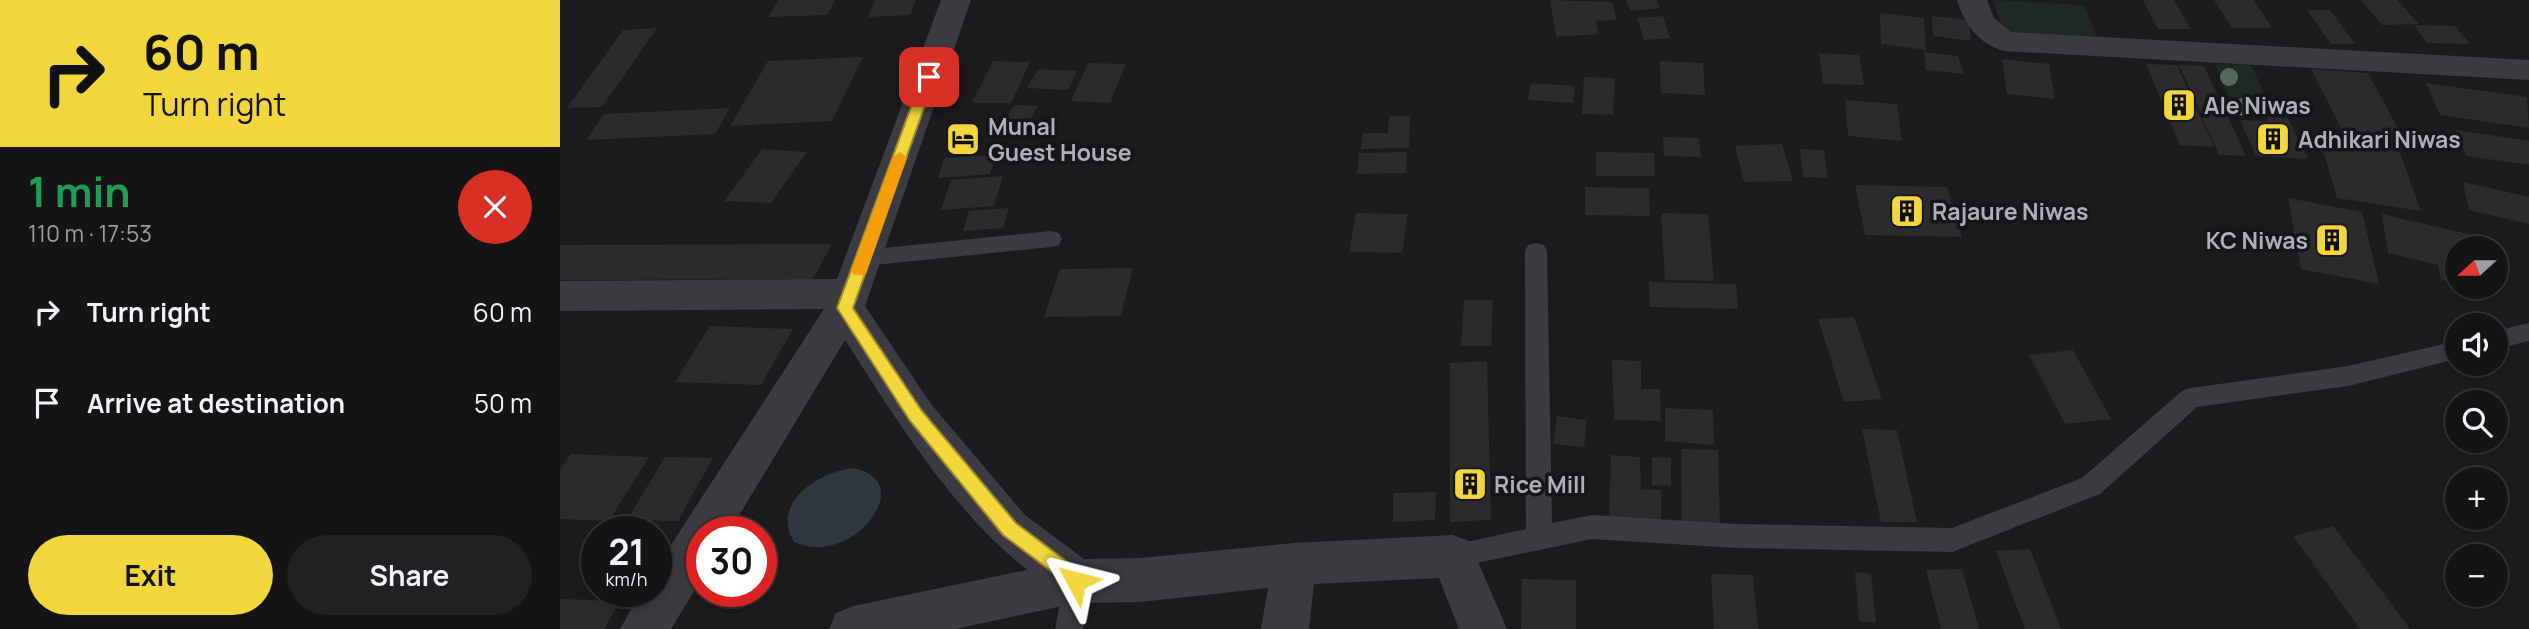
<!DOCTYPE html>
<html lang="en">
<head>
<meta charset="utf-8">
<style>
	:root { --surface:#141416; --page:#212123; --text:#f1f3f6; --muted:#9d9ea1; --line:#333335; --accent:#f3d53c }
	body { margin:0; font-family:Manrope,sans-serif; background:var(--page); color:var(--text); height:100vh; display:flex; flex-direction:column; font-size:26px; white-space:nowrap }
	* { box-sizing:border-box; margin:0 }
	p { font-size:23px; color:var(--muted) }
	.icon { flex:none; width:38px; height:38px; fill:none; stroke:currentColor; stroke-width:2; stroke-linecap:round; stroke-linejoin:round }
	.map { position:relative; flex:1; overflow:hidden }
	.sheet { display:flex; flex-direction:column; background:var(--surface); width:560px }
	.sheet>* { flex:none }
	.hud { background:#f3d53c; color:#111; overflow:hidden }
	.needle { width:46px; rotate:249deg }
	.buttons { position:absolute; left:1885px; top:236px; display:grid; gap:14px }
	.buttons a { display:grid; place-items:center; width:63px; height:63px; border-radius:50%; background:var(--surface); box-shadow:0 4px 10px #0003,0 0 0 2px var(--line); font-size:35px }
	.speed { position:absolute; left:21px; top:516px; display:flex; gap:14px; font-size:35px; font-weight:700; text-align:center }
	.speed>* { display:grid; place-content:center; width:91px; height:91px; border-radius:50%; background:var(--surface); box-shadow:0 4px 10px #0003,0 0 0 2px var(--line); line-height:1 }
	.speed small { font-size:18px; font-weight:400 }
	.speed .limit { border:10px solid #d22; background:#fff; color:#111 }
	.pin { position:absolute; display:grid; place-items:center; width:60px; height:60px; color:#fff; margin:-30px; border-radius:14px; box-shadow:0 4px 10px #0006 }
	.me { position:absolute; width:77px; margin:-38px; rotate:308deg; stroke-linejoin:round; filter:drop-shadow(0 0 5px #0008) }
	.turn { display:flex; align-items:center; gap:24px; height:147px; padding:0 28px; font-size:32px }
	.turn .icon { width:91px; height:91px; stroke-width:2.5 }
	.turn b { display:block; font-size:49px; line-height:60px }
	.round { display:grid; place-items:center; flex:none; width:74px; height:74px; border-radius:37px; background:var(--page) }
	.summary { display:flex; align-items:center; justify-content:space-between; height:119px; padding:0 28px }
	h1 { font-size:42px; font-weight:700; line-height:52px; color:#1e9e55 }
	.action { display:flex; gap:14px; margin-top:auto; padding:14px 28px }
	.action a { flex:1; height:80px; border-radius:42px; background:var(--accent); color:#111; font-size:28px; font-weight:700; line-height:80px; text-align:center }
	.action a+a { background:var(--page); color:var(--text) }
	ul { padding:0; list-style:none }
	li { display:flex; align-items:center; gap:21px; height:91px; padding:0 28px }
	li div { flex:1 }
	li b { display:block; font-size:26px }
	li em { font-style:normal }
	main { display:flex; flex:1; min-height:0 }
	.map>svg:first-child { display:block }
	.green { fill:#202823 }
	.water { fill:#303741 }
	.building { fill:#2b2b2e }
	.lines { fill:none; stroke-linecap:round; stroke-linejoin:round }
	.lane { fill:#3c3b42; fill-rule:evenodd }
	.street { fill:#3c3b42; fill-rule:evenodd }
	.tree { fill:#55685a }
	.route { fill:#f3d53c; stroke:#9e8a27; stroke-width:2 }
	.slow { fill:#f59e0b }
	.labels { text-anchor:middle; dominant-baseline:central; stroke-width:7; stroke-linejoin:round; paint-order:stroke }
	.poi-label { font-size:23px; font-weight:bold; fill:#adafbc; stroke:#161518; text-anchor:start }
</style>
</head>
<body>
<main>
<section class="sheet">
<div class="hud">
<div class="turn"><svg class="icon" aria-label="right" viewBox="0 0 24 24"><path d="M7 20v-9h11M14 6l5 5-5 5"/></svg><div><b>60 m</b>Turn right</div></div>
</div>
<div class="summary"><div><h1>1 min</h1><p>110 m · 17:53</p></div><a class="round" style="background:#d93025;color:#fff"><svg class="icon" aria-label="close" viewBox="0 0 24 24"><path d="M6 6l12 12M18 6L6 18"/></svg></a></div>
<ul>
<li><svg class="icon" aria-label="right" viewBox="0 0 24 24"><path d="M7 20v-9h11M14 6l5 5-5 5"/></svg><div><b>Turn right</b></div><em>60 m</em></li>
<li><svg class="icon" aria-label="arrive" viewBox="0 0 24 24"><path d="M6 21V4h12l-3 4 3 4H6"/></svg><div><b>Arrive at destination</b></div><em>50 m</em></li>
</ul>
<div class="action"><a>Exit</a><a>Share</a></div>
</section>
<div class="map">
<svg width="1969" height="629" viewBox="0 0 1969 629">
	<rect width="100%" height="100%" fill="#1b1a1d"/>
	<!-- green -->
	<path class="green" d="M 1433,0 L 1524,5 L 1537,38 L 1444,33 Z
		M 1655,64 L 1691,65 L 1710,105 L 1671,103 Z"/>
	<!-- water -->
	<path class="water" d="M 293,468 C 361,481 291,569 234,542 C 210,502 259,472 293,468 Z"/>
	<!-- building -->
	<path class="building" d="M 219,0 L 275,0 L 267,15 L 208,17 Z
		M 315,0 L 356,0 L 350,15 L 308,17 Z
		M 990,0 L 1052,2 L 1057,20 L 1036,21 L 1039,34 L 996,37 Z
		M 1066,0 L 1097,0 L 1100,8 L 1070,11 Z
		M 1583,0 L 1614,0 L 1631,29 L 1598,29 Z
		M 1654,0 L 1694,0 L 1712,28 L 1672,28 Z
		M 1801,0 L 1837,0 L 1859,24 L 1822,25 Z
		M 1747,10 L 1770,10 L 1795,44 L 1771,44 Z
		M 1320,13 L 1364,18 L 1366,50 L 1321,44 Z
		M 1103,16 L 1110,38 L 1084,40 L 1077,18 Z
		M 1372,16 L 1409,20 L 1411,41 L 1373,36 Z
		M 1854,25 L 1895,26 L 1910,44 L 1867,43 Z
		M 97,28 L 42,107 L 7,108 L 63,30 Z
		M 1364,52 L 1398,56 L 1404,74 L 1366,70 Z
		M 1259,53 L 1299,55 L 1304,85 L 1263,84 Z
		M 303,57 L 272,121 L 170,126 L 208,61 Z
		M 1442,59 L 1489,64 L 1495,99 L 1447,94 Z
		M 433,61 L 470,62 L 451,103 L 412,103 Z
		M 1100,61 L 1143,63 L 1145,95 L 1101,93 Z
		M 528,63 L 566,64 L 550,103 L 511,101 Z
		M 1586,64 L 1617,65 L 1654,147 L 1620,145 Z
		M 1619,65 L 1644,66 L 1686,156 L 1659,155 Z
		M 478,69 L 517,71 L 508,90 L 467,88 Z
		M 1751,69 L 1808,73 L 1846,143 L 1786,138 Z
		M 1024,77 L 1055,78 L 1053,115 L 1022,114 Z
		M 971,83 L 1015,86 L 1013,103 L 968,100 Z
		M 1866,83 L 1967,97 L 1969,128 L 1880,115 Z
		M 1285,100 L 1337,104 L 1342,141 L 1288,136 Z
		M 454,105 L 478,106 L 464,130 L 440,128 Z
		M 170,108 L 155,134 L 26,140 L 44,114 Z
		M 829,116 L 850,116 L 849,148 L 801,149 L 803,133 L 828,133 Z
		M 1706,116 L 1728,118 L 1748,159 L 1696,156 L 1680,120 L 1708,121 Z
		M 1896,130 L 1969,141 L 1969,165 L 1906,156 Z
		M 1103,137 L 1139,138 L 1141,157 L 1104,156 Z
		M 1761,143 L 1839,150 L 1861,211 L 1777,198 Z
		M 1222,144 L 1233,181 L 1184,182 L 1175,146 Z
		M 202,149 L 247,152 L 211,203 L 164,201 Z
		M 1240,149 L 1264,150 L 1268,178 L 1243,177 Z
		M 847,152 L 846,173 L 797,174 L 799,153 Z
		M 1036,152 L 1094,153 L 1095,176 L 1036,176 Z
		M 436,155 L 430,174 L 378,178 L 384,158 Z
		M 443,176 L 434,206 L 381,210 L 391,180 Z
		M 1903,182 L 1969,197 L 1969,224 L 1909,210 Z
		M 1295,185 L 1387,187 L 1402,237 L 1305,235 Z
		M 1025,187 L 1089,188 L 1090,216 L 1025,215 Z
		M 1728,198 L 1802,212 L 1819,284 L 1741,269 Z
		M 449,208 L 443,228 L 403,231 L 409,211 Z
		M 796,213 L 848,214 L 842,253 L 789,252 Z
		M 1101,213 L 1148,214 L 1154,281 L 1105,280 Z
		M 1822,214 L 1912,235 L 1915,248 L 1897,248 L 1897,284 L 1881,280 L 1878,265 L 1828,253 Z
		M 272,244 L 253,279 L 0,280 L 0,245 Z
		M 573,268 L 561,316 L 484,317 L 500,269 Z
		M 1089,282 L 1176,284 L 1178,309 L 1090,307 Z
		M 904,300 L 933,300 L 931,346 L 901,346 Z
		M 1294,317 L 1322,399 L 1284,402 L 1258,319 Z
		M 150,326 L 233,329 L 201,385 L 115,382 Z
		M 1513,350 L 1551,419 L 1505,424 L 1469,355 Z
		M 1052,360 L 1081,361 L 1081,389 L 1100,389 L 1101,421 L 1054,420 Z
		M 927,361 L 931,520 L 890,522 L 890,363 Z
		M 1105,408 L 1153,410 L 1154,445 L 1105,441 Z
		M 997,416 L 1027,420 L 1024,447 L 993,444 Z
		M 1302,429 L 1337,430 L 1357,522 L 1321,522 Z
		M 1121,449 L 1158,450 L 1160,528 L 1122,525 Z
		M 11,454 L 89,457 L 49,521 L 0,519 L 0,470 Z
		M 1051,455 L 1080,457 L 1081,489 L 1101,490 L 1101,525 L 1049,522 Z
		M 105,457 L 153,458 L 118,521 L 67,520 Z
		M 1092,457 L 1111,458 L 1111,486 L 1092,485 Z
		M 876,492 L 875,520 L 833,522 L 833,493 Z
		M 1773,526 L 1850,629 L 1800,629 L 1733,536 Z
		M 1470,549 L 1501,629 L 1465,629 L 1436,551 Z
		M 1402,569 L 1419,629 L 1381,629 L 1366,570 Z
		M 1295,572 L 1311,574 L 1316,623 L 1299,621 Z
		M 1151,574 L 1193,575 L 1198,629 L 1154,629 Z
		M 962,579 L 1016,580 L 1016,629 L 961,629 Z
		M 0,599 L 60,601 L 44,629 L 0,629 Z"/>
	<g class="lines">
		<!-- lane -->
		<path class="lane" d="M 491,231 L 499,233 L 502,239 L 499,245 L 491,247 L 304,266 L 296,264 L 293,258 L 296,252 L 304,250 Z
			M 976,243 L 984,245 L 987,251 L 992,523 L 1032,515 L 1177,524 L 1392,528 L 1522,478 L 1622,391 L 1631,388 L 1788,366 L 1897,341 L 1897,359 L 1788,386 L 1637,407 L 1540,494 L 1392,552 L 1177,548 L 1032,539 L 893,568 L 884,565 L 880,556 L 884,547 L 966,529 L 965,251 L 968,245 Z
			M 1969,323 L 1969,341 L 1936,349 L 1936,331 Z
			M 516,568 L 526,572 L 530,581 L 523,629 L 495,629 L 506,572 Z"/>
		<!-- street -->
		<path class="street" d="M 381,0 L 411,0 L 305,306 L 371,404 L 465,515 L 524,559 L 580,558 L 734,543 L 893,535 L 909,541 L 947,629 L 899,629 L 879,578 L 754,584 L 749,629 L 701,629 L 708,588 L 580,602 L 516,603 L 396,629 L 269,629 L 276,613 L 293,606 L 467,570 C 391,509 337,421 285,340 L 169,532 L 142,532 L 142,578 L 111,629 L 60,629 L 81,592 L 96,592 L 96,568 L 264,309 L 0,311 L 0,281 L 277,279 Z
			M 1397,0 L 1427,0 L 1434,18 L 1451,32 L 1969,60 L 1969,80 L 1444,51 C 1419,44 1404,24 1397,0 Z"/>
	</g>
	<!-- trees -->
	<g class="tree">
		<circle cx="1669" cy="77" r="9"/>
		<circle cx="1683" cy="107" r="9"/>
	</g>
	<!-- route -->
	<path class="route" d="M 369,73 L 375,77 L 293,308 L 362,411 L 456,523 L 523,574 L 526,581 L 523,587 L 516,590 L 443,535 L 350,421 L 277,308 L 362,77 Z"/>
	<!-- slow -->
	<path class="slow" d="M 340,152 L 347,157 L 307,271 L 305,275 L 294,275 L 291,271 L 333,157 Z"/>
	<!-- icons -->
	<defs>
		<g id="building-square" transform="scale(1.75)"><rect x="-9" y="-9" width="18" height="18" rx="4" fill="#f3d53c" stroke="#161518"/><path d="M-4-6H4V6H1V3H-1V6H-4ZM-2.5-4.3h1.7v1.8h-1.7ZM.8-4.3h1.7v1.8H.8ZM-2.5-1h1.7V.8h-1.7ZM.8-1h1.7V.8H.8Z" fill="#111"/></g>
		<g id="hotel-square" transform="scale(1.75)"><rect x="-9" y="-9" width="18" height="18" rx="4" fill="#f3d53c" stroke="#161518"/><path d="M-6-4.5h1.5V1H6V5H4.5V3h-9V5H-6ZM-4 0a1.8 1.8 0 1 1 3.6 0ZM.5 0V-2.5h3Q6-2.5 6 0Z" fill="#111"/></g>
	</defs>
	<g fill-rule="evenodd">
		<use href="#building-square" x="1619" y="105"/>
		<use href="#hotel-square" x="403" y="139"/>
		<use href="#building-square" x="1713" y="139"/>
		<use href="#building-square" x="1347" y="211"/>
		<use href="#building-square" x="1772" y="240"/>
		<use href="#building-square" x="910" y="484"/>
	</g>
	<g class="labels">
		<!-- poi labels -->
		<g class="poi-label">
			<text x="1644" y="105">Ale Niwas</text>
			<text x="428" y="126">Munal<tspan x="428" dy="26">Guest House</tspan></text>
			<text x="1738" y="139">Adhikari Niwas</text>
			<text x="1372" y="211">Rajaure Niwas</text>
			<text x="1748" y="240" text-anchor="end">KC Niwas</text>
			<text x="934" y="484">Rice Mill</text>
		</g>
	</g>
</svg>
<div class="buttons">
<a><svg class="needle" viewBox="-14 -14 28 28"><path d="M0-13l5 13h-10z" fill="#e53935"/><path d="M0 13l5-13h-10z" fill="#9d9ea1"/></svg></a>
<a><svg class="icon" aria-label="sound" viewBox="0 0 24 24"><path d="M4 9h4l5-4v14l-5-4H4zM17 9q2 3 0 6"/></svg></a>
<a><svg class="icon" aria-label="search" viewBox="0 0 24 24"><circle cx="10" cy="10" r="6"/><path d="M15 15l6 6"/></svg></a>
<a>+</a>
<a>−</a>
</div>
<div class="speed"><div>21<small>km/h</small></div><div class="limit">30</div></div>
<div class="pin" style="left:369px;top:77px;background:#d93025"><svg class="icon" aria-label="arrive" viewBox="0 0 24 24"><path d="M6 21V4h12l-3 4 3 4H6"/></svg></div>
<svg class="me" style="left:516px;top:581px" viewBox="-20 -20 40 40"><path d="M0-17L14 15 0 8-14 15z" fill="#f3d53c" stroke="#fff" stroke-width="4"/></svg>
</div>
</main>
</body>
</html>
